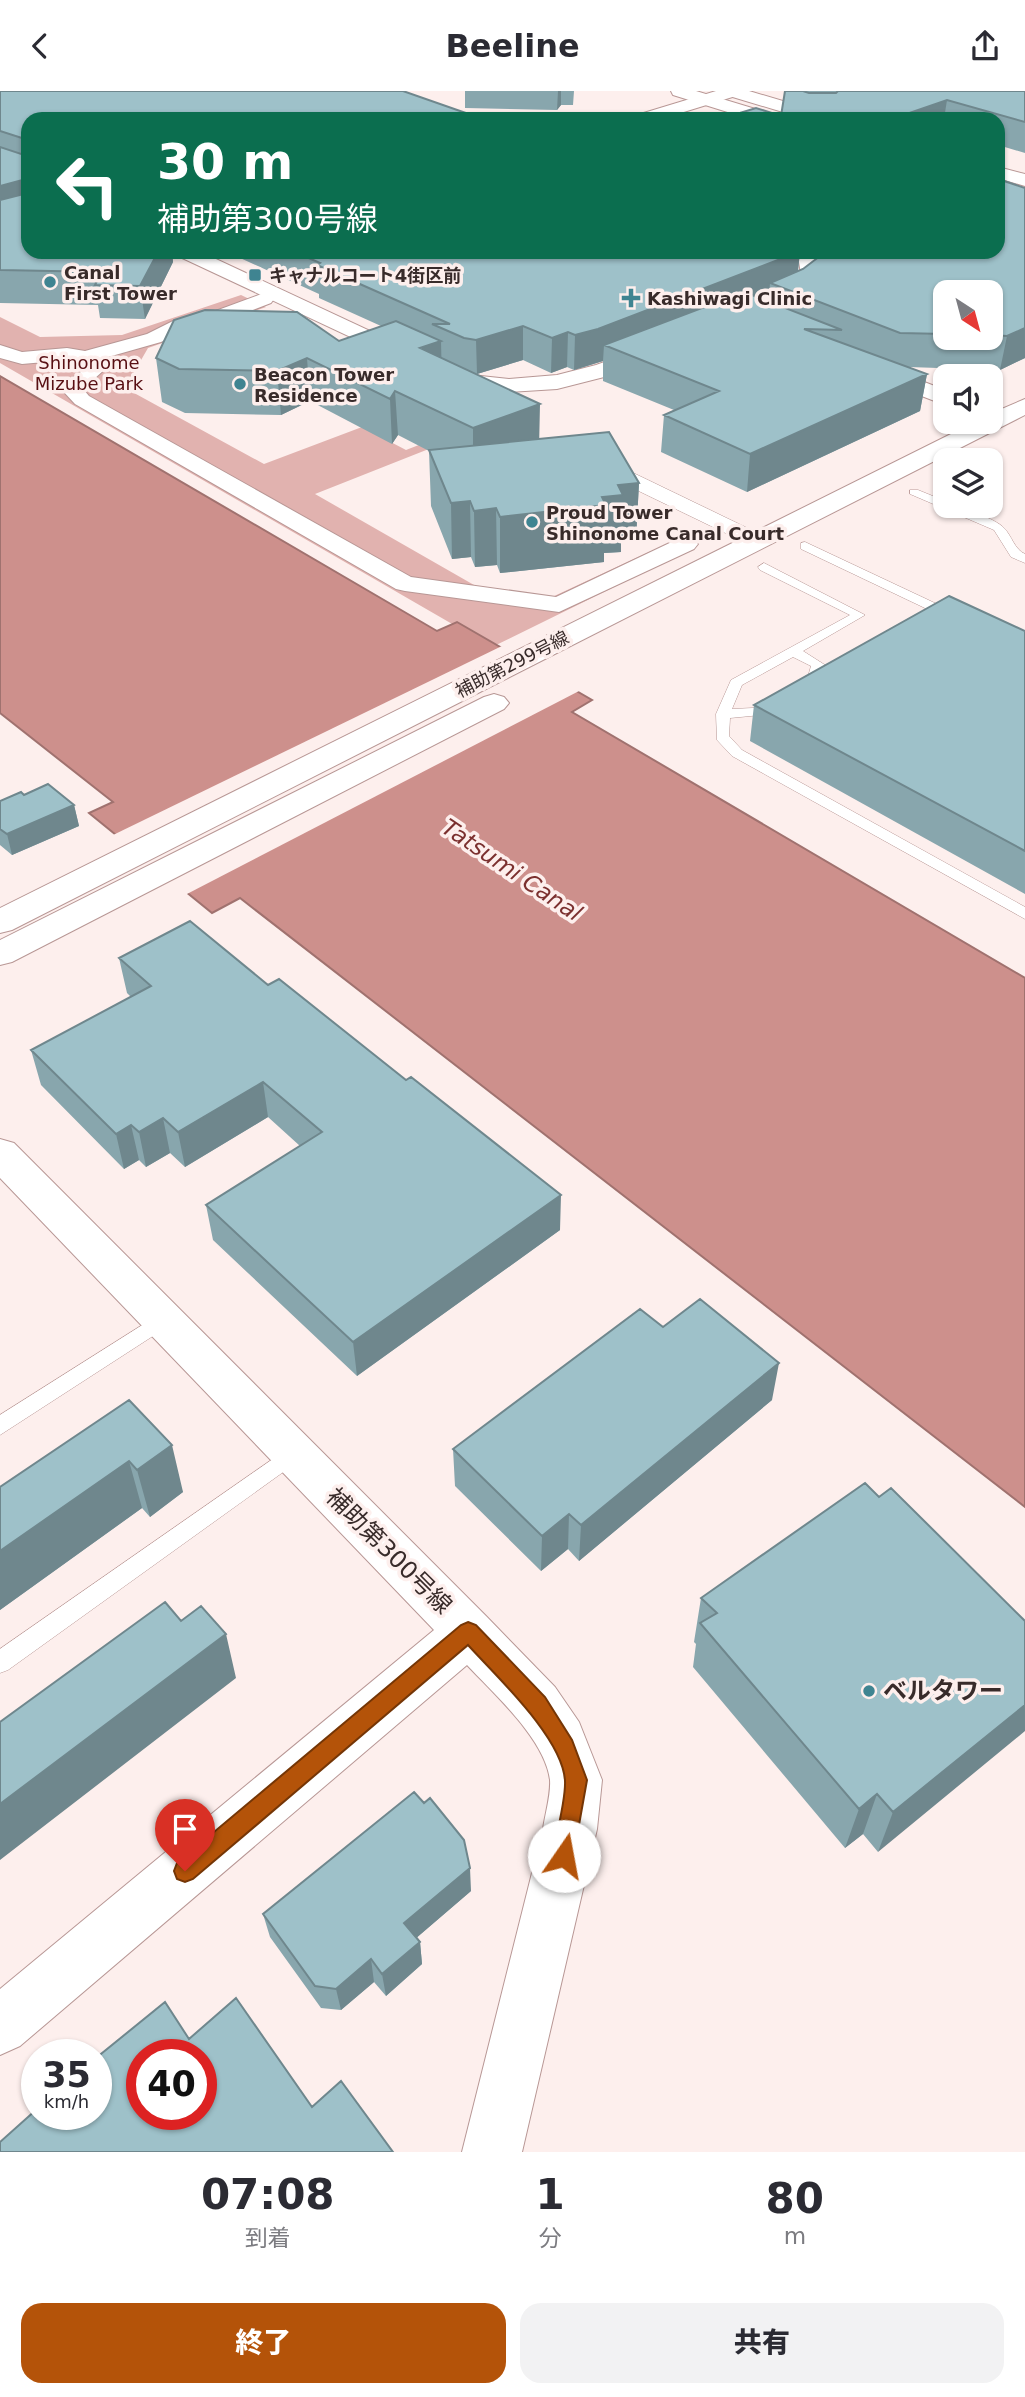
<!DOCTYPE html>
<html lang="ja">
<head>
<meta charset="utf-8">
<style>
	:root { --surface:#fff; --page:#f2f2f3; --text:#2b2b33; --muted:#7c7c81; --accent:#b45309 }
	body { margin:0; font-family:"DejaVu Sans","Noto Sans JP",sans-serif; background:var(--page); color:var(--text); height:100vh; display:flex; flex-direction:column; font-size:26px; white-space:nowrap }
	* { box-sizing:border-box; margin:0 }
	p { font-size:23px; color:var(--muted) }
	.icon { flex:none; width:38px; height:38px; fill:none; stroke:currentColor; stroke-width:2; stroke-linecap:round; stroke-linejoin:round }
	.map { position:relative; height:2061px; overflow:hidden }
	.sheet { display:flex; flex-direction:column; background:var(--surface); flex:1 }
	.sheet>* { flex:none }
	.guide { position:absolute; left:21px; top:21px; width:984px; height:147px; border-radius:21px; box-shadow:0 2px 5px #0004; background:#0b6e4f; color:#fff; overflow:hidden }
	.needle { width:46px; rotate:144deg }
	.tools { position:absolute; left:933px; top:189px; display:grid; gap:14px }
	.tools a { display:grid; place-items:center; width:70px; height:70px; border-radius:14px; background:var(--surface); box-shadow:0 2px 5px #0004; font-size:35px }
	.speed { position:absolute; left:21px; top:1948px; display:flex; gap:14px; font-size:35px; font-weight:700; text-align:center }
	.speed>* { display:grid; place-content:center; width:91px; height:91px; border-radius:50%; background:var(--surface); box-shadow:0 2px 5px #0004; line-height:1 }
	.speed small { font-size:18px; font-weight:400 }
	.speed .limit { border:10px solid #d22; background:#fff; color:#111 }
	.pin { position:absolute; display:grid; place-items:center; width:60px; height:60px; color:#fff; margin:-72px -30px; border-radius:50% 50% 50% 0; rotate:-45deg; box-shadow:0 0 7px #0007 }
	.pin .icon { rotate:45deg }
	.me { position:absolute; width:77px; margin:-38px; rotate:12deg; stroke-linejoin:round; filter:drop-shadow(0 0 5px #0008) }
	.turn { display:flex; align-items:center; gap:24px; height:147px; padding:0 21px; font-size:32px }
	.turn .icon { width:91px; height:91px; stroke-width:2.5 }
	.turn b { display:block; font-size:49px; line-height:60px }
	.eta { display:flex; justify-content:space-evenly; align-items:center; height:119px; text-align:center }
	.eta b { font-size:42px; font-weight:800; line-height:49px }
	.primary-button { display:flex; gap:14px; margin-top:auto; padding:14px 21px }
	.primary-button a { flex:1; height:80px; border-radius:21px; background:var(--accent); color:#fff; font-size:28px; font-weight:800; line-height:80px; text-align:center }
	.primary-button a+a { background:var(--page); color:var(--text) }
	header { display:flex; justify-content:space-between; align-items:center; height:91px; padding:0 21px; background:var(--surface); font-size:32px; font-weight:800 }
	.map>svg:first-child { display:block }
	.green { fill:#e1b2af }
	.water { fill:#cd908c; stroke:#a0726f; stroke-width:2 }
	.pier { fill:#fdefed }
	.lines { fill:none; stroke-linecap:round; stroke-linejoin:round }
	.lane-casing { stroke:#b89795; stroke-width:1 }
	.street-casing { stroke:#b89795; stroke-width:2 }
	.secondary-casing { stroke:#b89795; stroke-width:2 }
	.primary-casing { stroke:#b89795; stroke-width:2 }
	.lane { fill:#fff; fill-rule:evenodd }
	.street { fill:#fff; fill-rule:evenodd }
	.secondary { fill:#fff; fill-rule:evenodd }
	.primary { fill:#fff; fill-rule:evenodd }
	.wall { fill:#88a6ad; fill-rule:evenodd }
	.shaded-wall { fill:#6f878d }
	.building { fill:#9ec1c9; stroke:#6f878d; stroke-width:2; fill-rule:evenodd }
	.route { fill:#b45309; stroke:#753606; stroke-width:2 }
	.poi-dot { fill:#3f8491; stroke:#fdefed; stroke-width:2.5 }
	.labels { text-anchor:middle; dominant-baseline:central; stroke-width:7; stroke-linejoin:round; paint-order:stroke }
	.far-poi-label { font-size:18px; font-weight:bold; fill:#382b2a; stroke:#fdefed; text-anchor:start }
	.far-park-label { font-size:18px; fill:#580f13; stroke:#fdefed }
	.far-street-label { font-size:18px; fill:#382b2a; stroke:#fdefed }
	.water-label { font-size:23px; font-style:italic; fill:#7b302f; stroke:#fdefed }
	.near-street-label { font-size:24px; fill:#382b2a; stroke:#fdefed }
	.near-poi-label { font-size:24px; font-weight:bold; fill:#382b2a; stroke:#fdefed; text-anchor:start }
</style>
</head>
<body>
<header><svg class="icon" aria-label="back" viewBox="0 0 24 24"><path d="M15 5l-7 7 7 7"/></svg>Beeline<svg class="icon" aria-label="share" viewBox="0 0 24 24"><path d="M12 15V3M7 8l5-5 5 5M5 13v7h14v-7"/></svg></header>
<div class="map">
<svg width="1025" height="2061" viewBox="0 0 1025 2061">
	<rect width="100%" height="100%" fill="#fdefed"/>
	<!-- green -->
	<path class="green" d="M 241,204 L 266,216 L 148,257 L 125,297 L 264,373 L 362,336 L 406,359 L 488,327 L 497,331 L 315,403 L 481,498 L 550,507 L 651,460 L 669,469 L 492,556 L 0,272 L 0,226 L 40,246 L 122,244 Z"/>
	<!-- water -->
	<path class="water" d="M 0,285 L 437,540 L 457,531 L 592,609 L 572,621 L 1025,887 L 1025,1416 L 240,807 L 212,822 L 89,722 L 113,711 L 0,622 Z"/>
	<!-- pier -->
	<path class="pier" d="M 504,554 L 581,599 L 185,804 L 111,745 Z"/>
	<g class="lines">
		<!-- lane casing -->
		<g class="lane-casing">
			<path id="lane" d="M 613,376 L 621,376 L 768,447 L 759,450 L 758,454 L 750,454 L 614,388 L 612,386 L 618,383 L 611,378 Z
				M 910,399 L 918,399 L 945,410 L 945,415 C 958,415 995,427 1004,437 C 1012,445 1014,458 1025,463 L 1025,472 L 1011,466 L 994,439 L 910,403 Z
				M 805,451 L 956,522 L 958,525 L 956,528 L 948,528 L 801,458 L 801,452 Z
				M 764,472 L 865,524 L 803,560 L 825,574 L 818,594 L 809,599 L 799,599 L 797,596 L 807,589 L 811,575 L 793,566 L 742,594 L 732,618 L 753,617 L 773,608 L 780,612 L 761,624 L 730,627 L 729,645 L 742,659 L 1025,816 L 1025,828 L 732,665 L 717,649 L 716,623 L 731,589 L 850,524 L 760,479 L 758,476 Z
				M 163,1221 L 170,1224 L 173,1229 L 170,1234 L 0,1344 L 0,1324 Z
				M 293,1354 L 300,1357 L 303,1363 L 300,1369 L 8,1579 L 0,1582 L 0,1558 Z"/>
		</g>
		<!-- street casing -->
		<g class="street-casing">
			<path id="street" d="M 264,202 L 274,208 L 271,212 L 222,231 L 186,239 L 161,251 L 101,268 L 104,279 L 83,298 L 89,305 L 411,486 L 556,506 L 678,448 L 694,448 L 698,453 L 694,458 L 559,521 L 405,500 L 396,498 L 75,313 L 62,299 L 63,293 L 81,281 L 83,274 L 67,269 L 22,273 L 0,267 L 0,254 L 22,261 L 67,257 L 85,260 L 147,243 L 173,230 L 210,222 Z"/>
		</g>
		<!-- secondary casing -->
		<g class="secondary-casing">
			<path id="secondary" d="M 716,0 L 741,0 L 739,4 L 661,28 L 634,28 L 637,24 Z
				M 175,161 L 201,161 L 462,283 L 509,288 L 557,284 L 596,274 L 652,254 L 660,256 L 663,261 L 660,266 L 612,284 L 557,298 L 509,301 L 457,296 L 178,165 Z
				M 791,161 L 812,161 C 834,186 803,219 776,212 L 773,208 L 797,190 L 801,183 L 799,171 Z
				M 875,272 L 945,299 L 945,314 L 867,284 L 864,279 L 867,274 Z
				M 1025,308 L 1025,324 L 12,839 L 0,842 L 0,817 L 975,331 L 990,331 L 990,323 Z
				M 494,603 L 504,606 L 509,612 L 504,618 L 12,871 L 0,874 L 0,849 L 484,606 Z
				M 0,1048 L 14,1052 L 486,1525 L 555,1596 L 579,1631 L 602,1689 L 597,1738 L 522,2061 L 462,2061 L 543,1738 C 545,1723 551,1704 550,1689 C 545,1648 494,1603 467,1574 L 20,1955 L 0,1964 L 0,1898 L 434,1539 L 0,1087 Z"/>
		</g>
		<!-- primary casing -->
		<g class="primary-casing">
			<path id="primary" d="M 671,0 L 696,0 L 762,20 L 765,24 L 760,28 L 750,28 L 673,4 Z
				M 724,0 L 749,0 L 830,24 L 833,28 L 806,28 L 726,4 Z
				M 998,76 L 1025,83 L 1025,95 L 998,87 Z"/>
		</g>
		<!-- lane -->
		<use href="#lane" class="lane"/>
		<!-- street -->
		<use href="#street" class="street"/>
		<!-- secondary -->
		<use href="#secondary" class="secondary"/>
		<!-- primary -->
		<use href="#primary" class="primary"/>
	</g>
	<!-- wall -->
	<path class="wall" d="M 0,0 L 28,28 L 28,161 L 172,161 L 173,171 L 145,228 L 100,227 L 98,214 L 0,212 Z
		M 465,0 L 574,0 L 573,14 L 561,14 L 557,19 L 465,17 Z
		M 785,0 L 1025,0 L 1025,62 L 998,54 L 998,28 L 720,28 L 781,25 Z
		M 227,161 L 800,161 L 798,181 L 803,178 L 817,167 L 814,161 L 998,161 L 1025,267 L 1000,279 L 908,276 L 927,283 L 920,320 L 747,401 L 661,361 L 664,324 L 674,319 L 603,290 L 603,270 L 574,279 L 567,276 L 551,282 L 523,269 L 477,283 L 539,348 L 639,392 L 636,448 L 621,450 L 621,461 L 604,462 L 604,471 L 500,482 L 497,474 L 475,476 L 471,466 L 452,468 L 431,415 L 429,360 L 398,344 L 392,353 L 310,310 L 281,324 L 185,322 L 162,311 L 156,267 L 339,250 L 381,235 L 319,207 L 319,203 ZM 945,201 L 990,201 L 990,247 L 945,247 ZM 769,204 L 768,210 L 761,207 Z
		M 1025,540 L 1025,803 L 750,650 L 754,614 Z
		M 24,704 L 74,714 L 79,735 L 12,764 L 0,754 L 0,710 Z
		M 119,867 L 560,1139 L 357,1285 L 213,1149 L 206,1114 L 300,1055 L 268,1026 L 185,1076 L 170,1062 L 146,1076 L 139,1069 L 124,1078 L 41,994 L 31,959 L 131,906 L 127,902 Z
		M 663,1236 L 772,1309 L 579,1470 L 568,1458 L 541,1480 L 455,1395 L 453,1358 Z
		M 129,1309 L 183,1401 L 150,1426 L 142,1417 L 0,1519 L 0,1396 Z
		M 879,1406 L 1025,1530 L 878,1761 L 863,1743 L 845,1757 L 693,1576 L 696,1553 L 694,1551 L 701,1507 Z
		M 471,1800 L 416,1847 L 420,1851 L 422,1873 L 386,1905 L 374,1891 L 341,1919 L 321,1917 L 270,1846 L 263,1823 Z"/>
	<!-- shaded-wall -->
	<path class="shaded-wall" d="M 558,0 L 561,0 L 561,14 L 557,19 Z
		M 947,9 L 944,28 L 892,28 Z
		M 22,89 L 27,120 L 0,128 L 0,95 Z
		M 158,161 L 172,161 L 173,171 L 145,228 L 140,195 Z
		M 794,161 L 800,161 L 797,187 L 770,192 L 769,204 L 623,262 L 604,254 L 603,270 L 574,279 L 575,244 Z
		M 523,235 L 523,269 L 477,283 L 476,249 Z
		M 1025,237 L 1025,267 L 1000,279 L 1007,245 Z
		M 568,241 L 567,276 L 551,282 L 552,247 Z
		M 441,250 L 442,294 L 420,257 Z
		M 307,267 L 310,310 L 281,324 L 277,280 Z
		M 927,283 L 920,320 L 747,401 L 750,363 Z
		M 395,300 L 398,344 L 392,353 L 390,308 Z
		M 540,313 L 539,358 L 473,383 L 473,337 Z
		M 639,392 L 636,448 L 621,450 L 621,461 L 604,462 L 604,471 L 500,482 L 500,426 L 602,406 L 618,394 Z
		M 470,410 L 471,466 L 452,468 L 451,412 Z
		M 496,417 L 497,474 L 475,476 L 474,420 Z
		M 74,714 L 79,735 L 12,764 L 7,743 Z
		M 263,991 L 268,1026 L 185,1076 L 178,1041 Z
		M 163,1027 L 170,1062 L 146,1076 L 139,1041 Z
		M 131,1034 L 139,1069 L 124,1078 L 116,1043 Z
		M 561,1104 L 560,1139 L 357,1285 L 353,1251 Z
		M 779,1272 L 772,1309 L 579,1470 L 581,1434 Z
		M 172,1354 L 183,1401 L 150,1426 L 137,1379 Z
		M 129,1370 L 142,1417 L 0,1519 L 0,1460 Z
		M 569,1423 L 568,1458 L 541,1480 L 542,1445 Z
		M 226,1543 L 236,1587 L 0,1769 L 0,1713 Z
		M 1025,1614 L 1025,1640 L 878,1761 L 893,1721 Z
		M 877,1703 L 863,1743 L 845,1757 L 859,1718 Z
		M 470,1777 L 471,1800 L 407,1855 L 404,1832 Z
		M 420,1851 L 422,1873 L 386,1905 L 382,1883 Z
		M 371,1868 L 374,1891 L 341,1919 L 336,1898 Z"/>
	<!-- building -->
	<path class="building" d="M 0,0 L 403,0 L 483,28 L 28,28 L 28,161 L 158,161 L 140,195 L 95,194 L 102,181 L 0,179 L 0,109 L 24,103 L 25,92 L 22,89 L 0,95 L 0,56 L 24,64 L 25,48 L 0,40 Z
		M 785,0 L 803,0 L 809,2 L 836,2 L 838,0 L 1025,0 L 1025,31 L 947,9 L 892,28 L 720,28 L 756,17 L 781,25 Z
		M 998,88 L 1025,97 L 1025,237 L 1007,245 L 990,244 L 990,201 L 945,201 L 945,243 L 900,242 L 770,192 L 803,178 L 820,165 L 821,161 L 998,161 Z
		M 295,161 L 794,161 L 791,164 L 598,238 L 575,244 L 568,241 L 552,247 L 523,235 L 476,249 L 464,247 L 432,233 L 450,233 L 317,174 L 320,172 Z
		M 744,201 L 842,239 L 804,238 L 927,283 L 750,363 L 664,324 L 719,300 L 604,254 Z
		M 205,219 L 297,221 L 339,250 L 396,230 L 441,250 L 420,257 L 540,313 L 473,337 L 395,300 L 390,308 L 307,267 L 277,280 L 179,278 L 156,267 L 174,229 Z
		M 609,341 L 639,392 L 618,394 L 623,404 L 602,406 L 606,414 L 500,426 L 496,417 L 474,420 L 470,410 L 451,412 L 429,359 Z
		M 949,505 L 1025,540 L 1025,760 L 754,614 Z
		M 48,693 L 74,714 L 7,743 L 0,738 L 0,710 L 21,701 L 24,704 Z
		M 190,830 L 268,894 L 279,888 L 406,989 L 411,986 L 561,1104 L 353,1251 L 206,1114 L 322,1041 L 263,991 L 178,1041 L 163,1027 L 139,1041 L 131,1034 L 116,1043 L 31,959 L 151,895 L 119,867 Z
		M 700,1208 L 779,1272 L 581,1434 L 569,1423 L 542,1445 L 453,1358 L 640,1218 L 663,1236 Z
		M 129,1309 L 172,1354 L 137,1379 L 129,1370 L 0,1460 L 0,1396 Z
		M 865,1392 L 879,1406 L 891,1397 L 1025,1530 L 1025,1614 L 893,1721 L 877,1703 L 859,1718 L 700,1532 L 717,1522 L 701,1507 Z
		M 165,1511 L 181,1530 L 201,1515 L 226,1543 L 0,1713 L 0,1631 Z
		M 414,1701 L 424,1712 L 430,1707 L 464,1749 L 470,1777 L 404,1832 L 420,1851 L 382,1883 L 371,1868 L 336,1898 L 315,1895 L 263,1823 Z
		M 236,1907 L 312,2016 L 341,1990 L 393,2061 L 0,2061 L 0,2051 L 37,2018 L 37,2023 L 96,2023 L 96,1967 L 165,1911 L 189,1948 ZM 142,1964 L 201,1964 L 201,2023 L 142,2023 Z"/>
	<!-- route -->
	<path class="route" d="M 468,1531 L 476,1534 L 545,1606 L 572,1649 L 587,1689 L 572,1773 L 564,1777 L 556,1773 L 552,1765 C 556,1745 566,1709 565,1690 C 563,1647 496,1585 468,1554 L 193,1788 L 185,1791 L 177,1788 L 174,1780 L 177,1772 L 461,1534 Z"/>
	<!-- markers -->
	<g class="poi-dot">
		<rect x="248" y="177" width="14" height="14" rx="3.5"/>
		<circle cx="50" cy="191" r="7"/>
		<path d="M627.5 196.5h7v7h7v7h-7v7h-7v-7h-7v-7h7z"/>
		<circle cx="240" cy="293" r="7"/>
		<circle cx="532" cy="431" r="7"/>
		<circle cx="869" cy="1600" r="7"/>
	</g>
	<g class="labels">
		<!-- far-poi labels -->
		<g class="far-poi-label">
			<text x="64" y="181">Canal<tspan x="64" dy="21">First Tower</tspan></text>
			<text x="269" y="184">キャナルコート4街区前</text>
			<text x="647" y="207">Kashiwagi Clinic</text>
			<text x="254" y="283">Beacon Tower<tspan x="254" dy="21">Residence</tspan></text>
			<text x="546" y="421">Proud Tower<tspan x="546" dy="21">Shinonome Canal Court</tspan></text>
		</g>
		<!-- far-park labels -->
		<g class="far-park-label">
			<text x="89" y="271">Shinonome<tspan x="89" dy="21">Mizube Park</tspan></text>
		</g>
		<!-- far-street labels -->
		<g class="far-street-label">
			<text transform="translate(512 573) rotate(-27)">補助第299号線</text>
		</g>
		<!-- water labels -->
		<g class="water-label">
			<text transform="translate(512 779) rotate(34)">Tatsumi Canal</text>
		</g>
		<!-- near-street labels -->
		<g class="near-street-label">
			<text transform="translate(389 1460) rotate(45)">補助第300号線</text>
		</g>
		<!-- near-poi labels -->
		<g class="near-poi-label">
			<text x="883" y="1600">ベルタワー</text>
		</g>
	</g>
</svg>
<div class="tools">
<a><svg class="needle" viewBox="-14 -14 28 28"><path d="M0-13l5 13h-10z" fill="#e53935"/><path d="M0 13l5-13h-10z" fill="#7c7c81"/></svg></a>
<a><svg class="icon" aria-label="sound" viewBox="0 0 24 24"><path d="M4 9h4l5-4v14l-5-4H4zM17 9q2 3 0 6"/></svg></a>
<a><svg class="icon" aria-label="layers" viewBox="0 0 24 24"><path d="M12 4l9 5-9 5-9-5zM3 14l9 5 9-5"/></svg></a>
</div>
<div class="speed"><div>35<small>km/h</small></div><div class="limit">40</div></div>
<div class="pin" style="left:185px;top:1780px;background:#d93025"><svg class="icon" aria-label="arrive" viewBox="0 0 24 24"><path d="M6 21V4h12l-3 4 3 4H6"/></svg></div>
<svg class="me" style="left:564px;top:1765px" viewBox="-20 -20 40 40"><circle r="19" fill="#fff"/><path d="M0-13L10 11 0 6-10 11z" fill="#b45309"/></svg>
<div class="guide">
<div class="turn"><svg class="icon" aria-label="left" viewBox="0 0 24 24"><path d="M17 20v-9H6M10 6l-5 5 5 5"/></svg><div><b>30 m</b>補助第300号線</div></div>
</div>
</div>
<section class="sheet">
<div class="eta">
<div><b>07:08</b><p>到着</p></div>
<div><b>1</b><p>分</p></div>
<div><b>80</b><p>m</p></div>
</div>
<div class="primary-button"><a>終了</a><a>共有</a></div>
</section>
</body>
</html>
